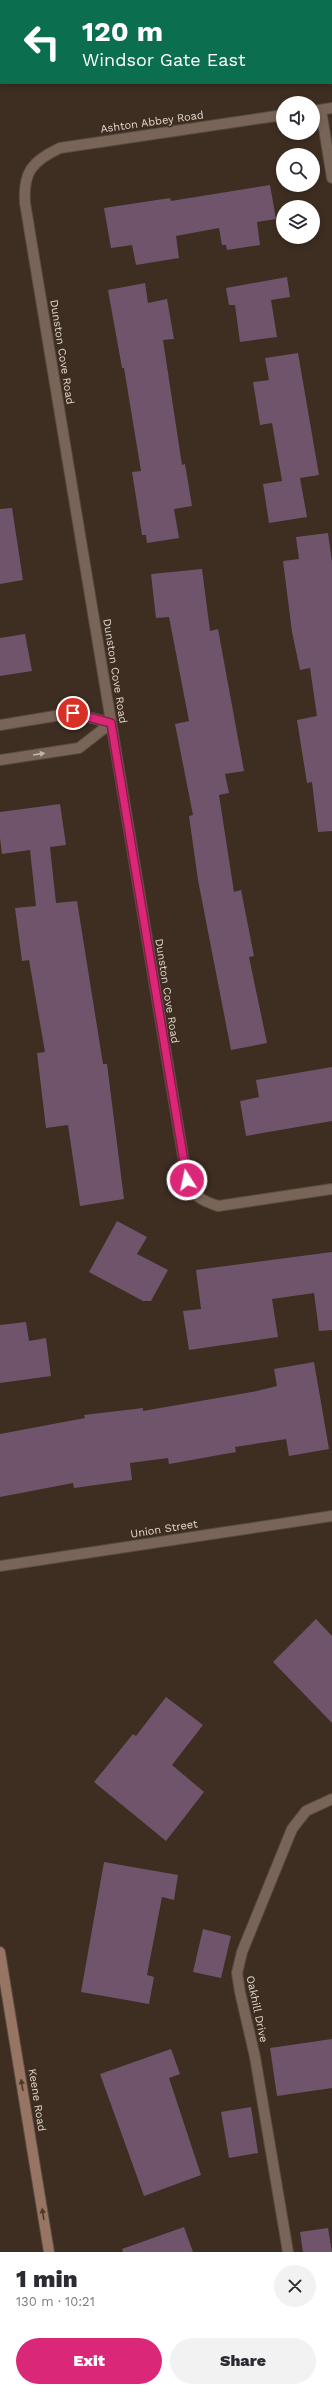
<!DOCTYPE html>
<html lang="en">
<head>
<meta charset="utf-8">
<style>
	:root { --surface:#fff; --page:#f2f2f3; --text:#2b2b33; --muted:#7c7c81; --accent:#db2777 }
	body { margin:0; font-family:"Work Sans",sans-serif; background:var(--page); color:var(--text); height:100vh; display:flex; flex-direction:column; font-size:15px; white-space:nowrap }
	* { box-sizing:border-box; margin:0 }
	p { font-size:13px; color:var(--muted) }
	.icon { flex:none; width:22px; height:22px; fill:none; stroke:currentColor; stroke-width:2; stroke-linecap:round; stroke-linejoin:round }
	.map { position:relative; height:2252px; overflow:hidden }
	.panel { display:flex; flex-direction:column; background:var(--surface); flex:1 }
	.panel>* { flex:none }
	.guide { position:absolute; left:0px; top:0px; width:332px; height:84px; box-shadow:0 2px 6px #0003; background:#0b6e4f; color:#fff; overflow:hidden }
	.controls { position:absolute; left:276px; top:96px; display:grid; gap:8px }
	.controls a { display:grid; place-items:center; width:44px; height:44px; border-radius:50%; background:var(--surface); box-shadow:0 2px 6px #0003; font-size:20px }
	.pin { position:absolute; display:grid; place-items:center; width:34px; height:34px; color:#fff; margin:-17px; border:2px solid #fff; border-radius:50%; box-shadow:0 1px 4px #0007 }
	.me { position:absolute; width:44px; margin:-22px; rotate:350deg; stroke-linejoin:round; filter:drop-shadow(0 0 3px #0008) }
	.turn { display:flex; align-items:center; gap:14px; height:84px; padding:0 16px; font-size:18px }
	.turn .icon { width:52px; height:52px; stroke-width:2.5 }
	.turn b { display:block; font-size:28px; line-height:34px }
	.round { display:grid; place-items:center; flex:none; width:42px; height:42px; border-radius:21px; background:var(--page) }
	.overview { display:flex; align-items:center; justify-content:space-between; height:68px; padding:0 16px }
	h1 { font-size:24px; font-weight:800; line-height:30px }
	.action { display:flex; gap:8px; margin-top:auto; padding:8px 16px }
	.action a { flex:1; height:46px; border-radius:24px; background:var(--accent); color:#fff; font-size:16px; font-weight:800; line-height:46px; text-align:center }
	.action a+a { background:var(--page); color:var(--text) }
	.map>svg:first-child { display:block }
	.building { fill:#70546b }
	.lines { fill:none; stroke-linecap:round; stroke-linejoin:round }
	.minor-casing { stroke:#594b40; stroke-width:12 }
	.tertiary-casing { stroke:#594b40; stroke-width:12 }
	.secondary-casing { stroke:#594b40; stroke-width:12 }
	.minor { stroke:#786557; stroke-width:10 }
	.tertiary { stroke:#786557; stroke-width:10 }
	.secondary { stroke:#977562; stroke-width:10 }
	.oneway { fill:#c1b3aa }
	.oneway2 { fill:#4b382b }
	.route-casing { stroke:#8e194d; stroke-width:10 }
	.route { stroke:#db2777; stroke-width:7 }
	.labels { text-anchor:middle; dominant-baseline:central; stroke-width:4; stroke-linejoin:round; paint-order:stroke }
	.street-label { font-size:11px; fill:#e0d5cd; stroke:#3e2d21 }
</style>
</head>
<body>
<div class="map">
<svg width="332" height="2252" viewBox="0 0 332 2252">
	<rect width="100%" height="100%" fill="#3e2d21"/>
	<!-- building -->
	<path class="building" d="M 270,185 L 276,219 L 257,222 L 260,245 L 227,250 L 226,245 L 222,245 L 219,228 L 176,236 L 179,258 L 136,265 L 132,245 L 111,248 L 104,208 L 170,198 L 171,201 Z
		M 287,277 L 290,297 L 271,300 L 277,337 L 240,342 L 235,305 L 229,305 L 226,288 Z
		M 145,283 L 148,303 L 167,299 L 174,339 L 163,340 L 182,465 L 185,464 L 192,506 L 174,509 L 179,538 L 147,543 L 146,535 L 142,535 L 132,472 L 141,471 L 124,368 L 122,368 L 108,290 Z
		M 298,353 L 319,475 L 300,478 L 307,517 L 269,523 L 263,484 L 282,481 L 272,423 L 260,425 L 253,382 L 269,380 L 265,358 Z
		M 12,508 L 23,580 L 0,584 L 0,509 Z
		M 328,533 L 332,562 L 332,831 L 318,832 L 312,782 L 307,783 L 297,720 L 317,716 L 310,668 L 300,670 L 292,632 L 283,561 L 299,559 L 296,537 Z
		M 202,569 L 210,631 L 218,629 L 244,771 L 225,774 L 229,793 L 219,795 L 234,892 L 241,890 L 254,956 L 249,957 L 267,1043 L 231,1050 L 198,880 L 189,816 L 193,815 L 175,724 L 189,721 L 169,617 L 156,618 L 151,574 Z
		M 25,634 L 32,671 L 0,676 L 0,638 Z
		M 60,804 L 66,845 L 50,847 L 56,903 L 77,901 L 103,1064 L 107,1064 L 124,1199 L 80,1206 L 68,1125 L 46,1128 L 37,1053 L 45,1052 L 29,960 L 22,961 L 15,908 L 36,906 L 30,850 L 2,854 L 0,838 L 0,812 Z
		M 332,1067 L 332,1121 L 246,1136 L 240,1101 L 259,1097 L 256,1080 Z
		M 117,1221 L 147,1237 L 137,1254 L 168,1270 L 151,1301 L 143,1301 L 89,1272 Z
		M 332,1252 L 332,1330 L 319,1331 L 314,1293 L 272,1299 L 278,1337 L 189,1350 L 183,1311 L 201,1309 L 196,1270 Z
		M 26,1322 L 29,1341 L 46,1338 L 51,1376 L 0,1383 L 0,1325 Z
		M 314,1362 L 329,1449 L 289,1456 L 286,1439 L 235,1447 L 236,1452 L 169,1464 L 168,1458 L 130,1463 L 132,1480 L 74,1488 L 73,1483 L 0,1497 L 0,1434 L 85,1418 L 84,1415 L 143,1408 L 143,1411 L 257,1391 L 277,1386 L 274,1369 Z
		M 316,1619 L 332,1636 L 332,1723 L 273,1662 Z
		M 166,1697 L 203,1725 L 172,1765 L 204,1792 L 166,1841 L 94,1782 L 133,1734 L 136,1736 Z
		M 104,1862 L 178,1875 L 174,1900 L 162,1897 L 147,1975 L 154,1977 L 149,2004 L 81,1992 Z
		M 203,1929 L 231,1936 L 221,1978 L 193,1972 Z
		M 332,2039 L 332,2088 L 277,2096 L 270,2048 Z
		M 171,2049 L 180,2074 L 169,2078 L 201,2175 L 144,2196 L 100,2074 Z
		M 251,2107 L 258,2153 L 229,2158 L 221,2112 Z
		M 184,2227 L 193,2252 L 123,2252 L 122,2249 Z
		M 328,2228 L 332,2252 L 303,2252 L 300,2232 Z"/>
	<g class="lines">
		<!-- minor casing -->
		<g class="minor-casing">
			<path id="minor" d="M 321,110 L 332,178
				M 313,111 L 332,108
				M 283,115 L 60,148 C 32,161 23,172 25,203 L 187,1180 C 195,1197 200,1200 218,1206 L 332,1189
				M 0,725 L 73,713 L 111,723
				M 0,760 L 79,748 L 111,723
				M 288,2252 L 255,2057 L 240,1992 L 237,1973 L 242,1952 L 292,1829 L 306,1811 L 332,1799"/>
		</g>
		<!-- tertiary casing -->
		<g class="tertiary-casing">
			<path id="tertiary" d="M 0,1566 L 332,1516"/>
		</g>
		<!-- secondary casing -->
		<g class="secondary-casing">
			<path id="secondary" d="M 0,1952 L 49,2252"/>
		</g>
		<!-- minor -->
		<use href="#minor" class="minor"/>
		<!-- tertiary -->
		<use href="#tertiary" class="tertiary"/>
		<!-- secondary -->
		<use href="#secondary" class="secondary"/>
	</g>
	<!-- one-way arrows -->
	<defs><path id="oneway-solid" d="M-6-.8H1V-3.2L6.5 0L1 3.2V.8H-6Z"/></defs>
	<use class="oneway" href="#oneway-solid" transform="translate(39 754) rotate(-9)"/>
	<g class="oneway2">
		<use href="#oneway-solid" transform="translate(22 2085) rotate(-99)"/>
		<use href="#oneway-solid" transform="translate(43 2214) rotate(-99)"/>
	</g>
	<g class="lines">
		<!-- route casing -->
		<g class="route-casing">
			<path id="route" d="M 73,713 L 111,723 L 187,1180"/>
		</g>
		<!-- route -->
		<use href="#route" class="route"/>
	</g>
	<g class="labels">
		<!-- street labels -->
		<g class="street-label">
			<text transform="translate(152 122) rotate(-8)">Ashton Abbey Road</text>
			<text transform="translate(62 352) rotate(81)">Dunston Cove Road</text>
			<text transform="translate(115 671) rotate(81)">Dunston Cove Road</text>
			<text transform="translate(167 991) rotate(81)">Dunston Cove Road</text>
			<text transform="translate(164 1529) rotate(-9)">Union Street</text>
			<text transform="translate(257 2009) rotate(78)">Oakhill Drive</text>
			<text transform="translate(37 2100) rotate(81)">Keene Road</text>
		</g>
	</g>
</svg>
<div class="controls">
<a><svg class="icon" aria-label="sound" viewBox="0 0 24 24"><path d="M4 9h4l5-4v14l-5-4H4zM17 9q2 3 0 6"/></svg></a>
<a><svg class="icon" aria-label="search" viewBox="0 0 24 24"><circle cx="10" cy="10" r="6"/><path d="M15 15l6 6"/></svg></a>
<a><svg class="icon" aria-label="layers" viewBox="0 0 24 24"><path d="M12 4l9 5-9 5-9-5zM3 14l9 5 9-5"/></svg></a>
</div>
<div class="pin" style="left:73px;top:713px;background:#d93025"><svg class="icon" aria-label="arrive" viewBox="0 0 24 24"><path d="M6 21V4h12l-3 4 3 4H6"/></svg></div>
<svg class="me" style="left:187px;top:1180px" viewBox="-20 -20 40 40"><circle r="17" fill="#db2777" stroke="#fff" stroke-width="3"/><path d="M0-11L8 9 0 5-8 9z" fill="#fff"/></svg>
<div class="guide">
<div class="turn"><svg class="icon" aria-label="left" viewBox="0 0 24 24"><path d="M17 20v-9H6M10 6l-5 5 5 5"/></svg><div><b>120 m</b>Windsor Gate East</div></div>
</div>
</div>
<section class="panel">
<div class="overview"><div><h1>1 min</h1><p>130 m · 10:21</p></div><a class="round"><svg class="icon" aria-label="close" viewBox="0 0 24 24"><path d="M6 6l12 12M18 6L6 18"/></svg></a></div>
<div class="action"><a>Exit</a><a>Share</a></div>
</section>
</body>
</html>
